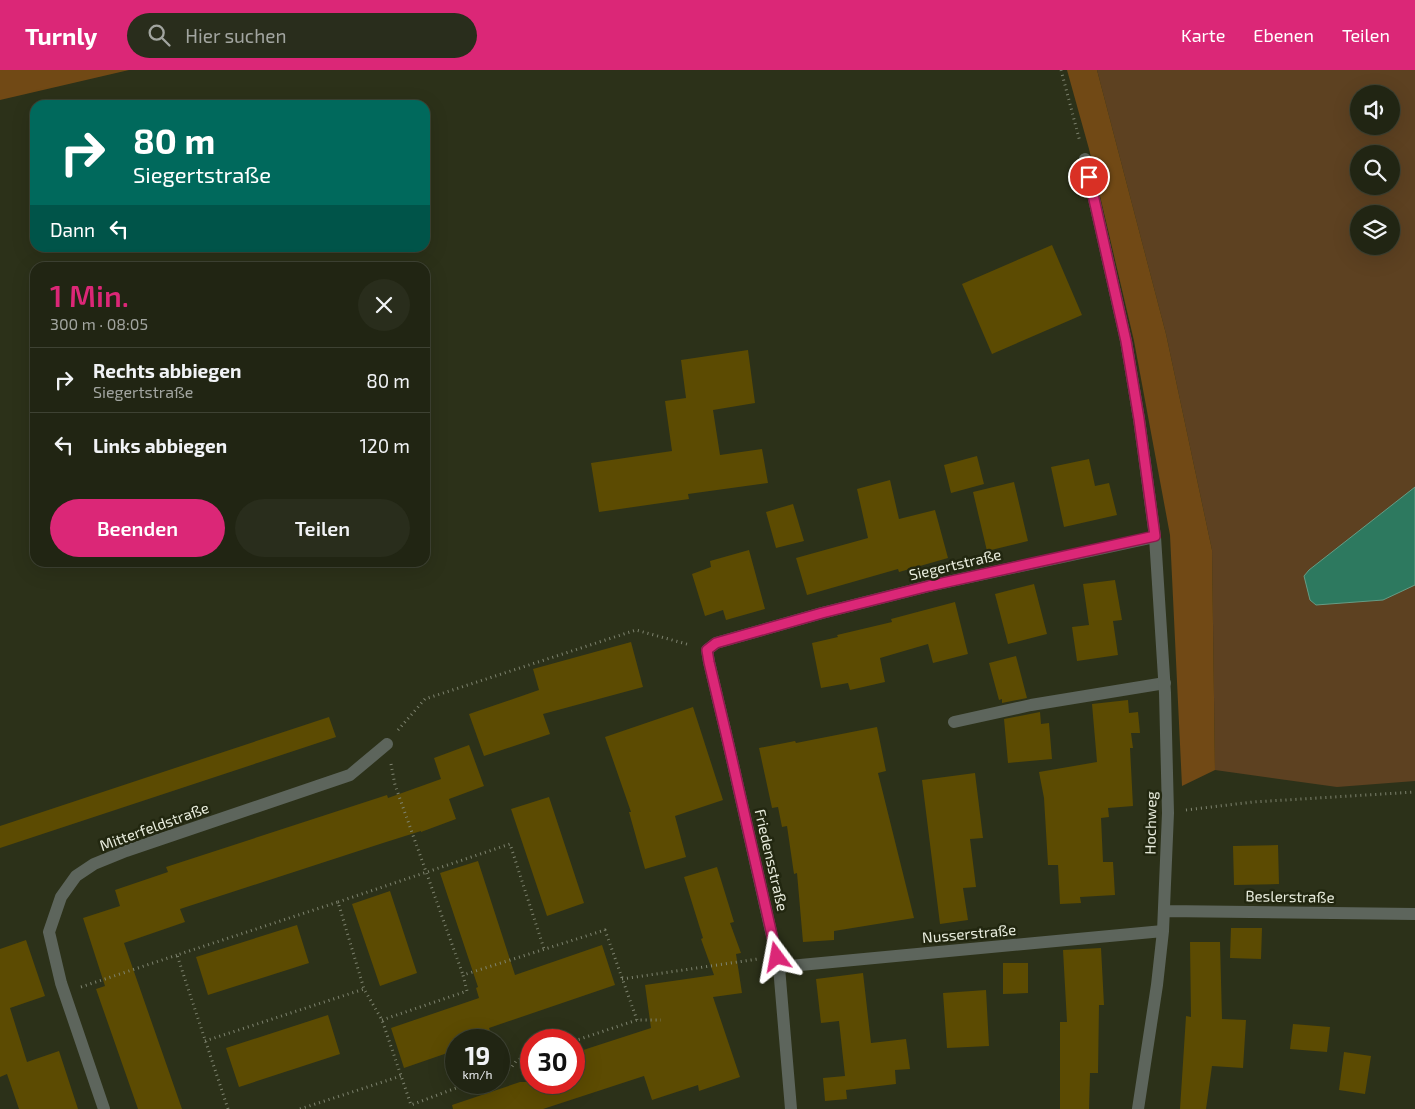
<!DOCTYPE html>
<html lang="de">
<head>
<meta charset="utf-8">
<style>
	:root { --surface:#212513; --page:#292d1c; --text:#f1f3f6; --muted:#a2a5a0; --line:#3e4233; --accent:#db2777 }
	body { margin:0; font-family:"Exo 2",sans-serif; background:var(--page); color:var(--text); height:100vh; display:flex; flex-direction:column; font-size:19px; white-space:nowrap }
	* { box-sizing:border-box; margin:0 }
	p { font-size:16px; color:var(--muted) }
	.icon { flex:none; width:28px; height:28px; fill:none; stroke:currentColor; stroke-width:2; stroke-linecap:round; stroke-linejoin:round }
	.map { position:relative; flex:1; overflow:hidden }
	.details { position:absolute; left:30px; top:192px; width:400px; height:305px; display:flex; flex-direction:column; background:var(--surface); border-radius:15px; box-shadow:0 5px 20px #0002,0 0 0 1px var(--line) }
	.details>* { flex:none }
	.top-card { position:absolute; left:30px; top:30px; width:400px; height:152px; border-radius:15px; box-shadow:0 5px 20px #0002,0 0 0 1px var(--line); background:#00695c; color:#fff; overflow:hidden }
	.buttons { position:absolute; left:1350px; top:15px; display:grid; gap:10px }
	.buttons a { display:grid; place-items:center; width:50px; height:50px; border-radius:50%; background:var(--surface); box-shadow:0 5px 20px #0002,0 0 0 1px var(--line); font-size:25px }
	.speed { position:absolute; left:445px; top:959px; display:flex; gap:10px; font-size:25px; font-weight:700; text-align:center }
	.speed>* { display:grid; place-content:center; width:65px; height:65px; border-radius:50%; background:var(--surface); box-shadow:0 5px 20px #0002,0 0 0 1px var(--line); line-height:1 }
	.speed small { font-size:12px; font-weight:400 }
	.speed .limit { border:8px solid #d22; background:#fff; color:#111 }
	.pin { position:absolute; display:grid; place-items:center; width:42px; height:42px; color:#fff; margin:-21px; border:2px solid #fff; border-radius:50%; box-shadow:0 1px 5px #0007 }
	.me { position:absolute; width:55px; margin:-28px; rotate:347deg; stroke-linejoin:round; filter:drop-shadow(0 0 4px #0008) }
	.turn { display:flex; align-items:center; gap:18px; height:105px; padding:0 20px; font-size:22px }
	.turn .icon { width:65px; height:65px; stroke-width:2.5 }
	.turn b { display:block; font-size:35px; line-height:42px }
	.then { display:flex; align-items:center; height:48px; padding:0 20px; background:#0003; gap:10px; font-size:19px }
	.round { display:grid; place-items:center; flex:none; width:52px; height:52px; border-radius:26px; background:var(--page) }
	.summary { display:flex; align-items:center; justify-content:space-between; height:85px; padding:0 20px }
	h1 { font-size:30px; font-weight:600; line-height:38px; color:var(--accent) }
	.action { display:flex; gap:10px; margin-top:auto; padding:10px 20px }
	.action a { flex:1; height:58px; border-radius:30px; background:var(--accent); color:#fff; font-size:20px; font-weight:600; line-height:58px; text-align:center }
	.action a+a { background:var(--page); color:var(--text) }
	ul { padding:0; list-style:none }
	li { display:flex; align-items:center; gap:15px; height:65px; padding:0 20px; border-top:1px solid var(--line) }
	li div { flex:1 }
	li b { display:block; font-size:19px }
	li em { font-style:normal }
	header { display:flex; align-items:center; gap:30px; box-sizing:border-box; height:70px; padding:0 25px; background:var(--accent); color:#fff }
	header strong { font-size:24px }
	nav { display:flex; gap:28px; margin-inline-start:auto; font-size:18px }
	.search { width:350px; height:45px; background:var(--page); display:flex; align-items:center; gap:12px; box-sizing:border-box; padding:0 18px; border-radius:28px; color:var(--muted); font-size:19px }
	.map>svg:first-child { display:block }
	.green { fill:#5d4121; fill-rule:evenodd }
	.forest { fill:#714915 }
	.water { fill:#2d795f; stroke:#659c85 }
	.building { fill:#5c4b02 }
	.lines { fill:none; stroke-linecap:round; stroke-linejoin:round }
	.path { stroke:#7e836f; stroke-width:3; stroke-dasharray:1 4; stroke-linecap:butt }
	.service { stroke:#5d655c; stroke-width:12 }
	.minor { stroke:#5d655c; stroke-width:12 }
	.route-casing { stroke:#8e194d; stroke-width:12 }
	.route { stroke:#db2777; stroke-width:9 }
	.labels { text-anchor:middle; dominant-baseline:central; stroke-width:5; stroke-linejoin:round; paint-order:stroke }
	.street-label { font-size:15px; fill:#e8ecdd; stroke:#222710 }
</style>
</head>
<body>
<header>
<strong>Turnly</strong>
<div class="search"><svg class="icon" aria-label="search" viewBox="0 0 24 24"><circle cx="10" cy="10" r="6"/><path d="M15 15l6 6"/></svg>Hier suchen</div>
<nav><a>Karte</a><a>Ebenen</a><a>Teilen</a></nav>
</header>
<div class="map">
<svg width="1415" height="1039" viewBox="0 0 1415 1039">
	<rect width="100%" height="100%" fill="#2c3119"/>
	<!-- green -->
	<path class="green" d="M 1097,0 L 1415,0 L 1415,711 L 1337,717 L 1215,700 L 1212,480 L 1166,264 ZM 1359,24 L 1391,24 L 1391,56 L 1359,56 ZM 1359,84 L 1391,84 L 1391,116 L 1359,116 ZM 1359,144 L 1391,144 L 1391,176 L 1359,176 Z"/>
	<!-- forest -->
	<path class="forest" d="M 0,0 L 129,0 L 0,30 Z
		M 1067,0 L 1097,0 L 1166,264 L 1212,480 L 1215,700 L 1182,716 L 1170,465 L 1134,271 L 1089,79 Z"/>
	<!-- water -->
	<path class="water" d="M 1415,417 L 1415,515 L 1383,530 L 1316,535 L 1310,530 L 1304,506 L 1309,500 Z"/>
	<!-- building -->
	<path class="building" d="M 1052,175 L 1082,245 L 992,284 L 962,214 Z
		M 748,280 L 755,333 L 713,340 L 720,385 L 762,379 L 768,413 L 688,424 L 689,429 L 599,442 L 591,393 L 672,381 L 665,331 L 686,328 L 681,290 Z
		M 977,386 L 984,414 L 951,423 L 944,395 Z
		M 1089,389 L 1095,416 L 1109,413 L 1117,445 L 1064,457 L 1051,397 Z
		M 890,410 L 899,449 L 935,440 L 948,488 L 899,502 L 898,499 L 807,525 L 796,488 L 868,468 L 857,419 Z
		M 1014,412 L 1028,471 L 987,481 L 973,422 Z
		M 793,434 L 804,471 L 776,478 L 766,442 Z
		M 749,480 L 765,539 L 726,550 L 723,540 L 705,546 L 692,504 L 711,497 L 710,491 Z
		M 1115,510 L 1122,550 L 1113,551 L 1118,585 L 1077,591 L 1072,557 L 1089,555 L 1083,514 Z
		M 1034,514 L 1047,564 L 1008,574 L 995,524 Z
		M 955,532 L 968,584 L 933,593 L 928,574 L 880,588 L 885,612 L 850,620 L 848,613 L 821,618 L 812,573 L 838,567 L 837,565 L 892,552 L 891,549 Z
		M 631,572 L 643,617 L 543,644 L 550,664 L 484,686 L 469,644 L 539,620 L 533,599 Z
		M 1016,586 L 1027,628 L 1002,633 L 1002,629 L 999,630 L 989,593 Z
		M 1128,630 L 1129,643 L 1138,642 L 1140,663 L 1131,663 L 1133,678 L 1130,678 L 1133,736 L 1108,738 L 1109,747 L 1101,748 L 1103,792 L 1113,792 L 1115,825 L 1080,827 L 1081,833 L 1060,834 L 1058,795 L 1048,795 L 1044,728 L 1039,702 L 1097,692 L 1092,634 Z
		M 693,637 L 723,730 L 675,746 L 686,787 L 645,799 L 629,742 L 631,742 L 605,667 Z
		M 1040,642 L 1041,654 L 1049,653 L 1052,689 L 1008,693 L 1004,649 Z
		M 329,647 L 336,667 L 0,778 L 0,756 Z
		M 877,657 L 886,701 L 878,703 L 914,848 L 834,861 L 834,870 L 803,872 L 797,803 L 794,804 L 787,756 L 782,757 L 778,737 L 772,738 L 759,678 L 795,671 L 796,673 Z
		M 469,675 L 484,716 L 449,729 L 456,749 L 421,762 L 421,761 L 383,773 L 180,839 L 185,852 L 124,873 L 182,1039 L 138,1039 L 96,919 L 105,916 L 83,848 L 120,836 L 115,820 L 168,802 L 166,797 L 387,725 L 388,728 L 441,709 L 434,688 Z
		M 975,703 L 983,768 L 970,769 L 976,817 L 963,818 L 968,850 L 940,854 L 922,710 Z
		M 549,727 L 584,833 L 547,846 L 511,739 Z
		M 1278,775 L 1279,814 L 1234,815 L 1233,776 Z
		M 478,791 L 515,905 L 602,875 L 615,915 L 489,958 L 494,970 L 456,970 L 456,980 L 404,998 L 391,958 L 479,928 L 476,918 L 478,917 L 440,803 Z
		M 717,797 L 734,852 L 730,853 L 741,883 L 736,884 L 742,923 L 713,927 L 740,1007 L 699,1021 L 698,1015 L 652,1030 L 644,1006 L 543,1039 L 453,1039 L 452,1035 L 520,1012 L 574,1012 L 574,983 L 651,958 L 645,915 L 714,905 L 701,869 L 703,868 L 684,807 Z
		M 390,821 L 417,903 L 380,916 L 352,834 Z
		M 297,855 L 309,893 L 208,925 L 196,887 Z
		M 1231,858 L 1262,858 L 1261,889 L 1230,888 Z
		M 26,870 L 45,926 L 10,938 L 27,992 L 59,981 L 78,1039 L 19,1039 L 7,1004 L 0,1007 L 0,879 Z
		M 1190,872 L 1220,872 L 1222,949 L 1246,950 L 1243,998 L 1212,996 L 1206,1039 L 1180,1039 L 1186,946 L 1191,947 Z
		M 1101,878 L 1104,935 L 1099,935 L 1098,1003 L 1090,1003 L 1089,1039 L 1060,1039 L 1060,952 L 1067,952 L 1063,880 Z
		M 1003,893 L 1028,893 L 1028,923 L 1003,924 Z
		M 863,903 L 871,973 L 906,969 L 910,999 L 895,1000 L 896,1014 L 846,1020 L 847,1029 L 825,1031 L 823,1008 L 845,1006 L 839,951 L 821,953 L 816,909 Z
		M 986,920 L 989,976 L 947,978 L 943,923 Z
		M 328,945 L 340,984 L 239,1017 L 226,978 Z
		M 1293,954 L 1330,957 L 1327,982 L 1290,979 Z
		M 1344,982 L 1371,986 L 1365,1024 L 1339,1020 Z"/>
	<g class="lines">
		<!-- path -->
		<path class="path" d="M 1061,0 L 1080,72
			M 398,660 L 425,629 L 636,560 L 690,575
			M 391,694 L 395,715 L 463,905
			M 1186,740 L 1253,732 L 1415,722
			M 338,832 L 510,774 L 544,879
			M 622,909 L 758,889
			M 81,917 L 177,885
			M 382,950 L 467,921 L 463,905 L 605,860 L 637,950
			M 205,971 L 364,919
			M 574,971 L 637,950 L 661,950
			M 499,1003 L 511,998 L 517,990 L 531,986
			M 228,1039 L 177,885 L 338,832 L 364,919 L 382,950 L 411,1035 L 472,1012
			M 300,1039 L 401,1006"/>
		<!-- service -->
		<path class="service" d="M 1085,89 L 1126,271 L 1139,349 L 1155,467
			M 954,652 L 1031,635 L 1165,613"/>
		<!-- minor -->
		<path class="minor" d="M 1165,841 L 1415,844
			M 779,897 L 1163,861
			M 104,1039 L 61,913 L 49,862 L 61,827 L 76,806 L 94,794 L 126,781 L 350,705 L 387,674
			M 791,1039 L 779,897 L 728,672 L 709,592 L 707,580 L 716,573 L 822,543 L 929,516 L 1155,467 L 1165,623 L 1168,743 L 1163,861 L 1157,915 L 1138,1039"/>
	</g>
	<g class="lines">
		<!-- route casing -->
		<g class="route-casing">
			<path id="route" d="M 777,887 L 728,672 L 709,592 L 707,580 L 716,573 L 822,543 L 929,516 L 1155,466 L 1139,349 L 1126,271 L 1089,107"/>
		</g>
		<!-- route -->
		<use href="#route" class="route"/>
	</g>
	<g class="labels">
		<!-- street labels -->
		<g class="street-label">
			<text transform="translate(955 494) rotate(-13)">Siegertstraße</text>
			<text transform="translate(1150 753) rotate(-89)">Hochweg</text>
			<text transform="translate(154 756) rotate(-20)">Mitterfeldstraße</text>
			<text transform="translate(772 790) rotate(77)">Friedensstraße</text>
			<text transform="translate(1290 826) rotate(1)">Beslerstraße</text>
			<text transform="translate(969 863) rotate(-5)">Nusserstraße</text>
		</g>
	</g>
</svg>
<div class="buttons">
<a><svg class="icon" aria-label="sound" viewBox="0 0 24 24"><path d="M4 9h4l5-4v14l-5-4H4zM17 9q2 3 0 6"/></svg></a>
<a><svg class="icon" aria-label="search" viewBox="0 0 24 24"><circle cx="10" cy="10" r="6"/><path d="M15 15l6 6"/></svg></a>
<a><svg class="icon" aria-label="layers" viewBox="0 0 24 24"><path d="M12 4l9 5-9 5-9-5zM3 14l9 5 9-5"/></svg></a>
</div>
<div class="speed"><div>19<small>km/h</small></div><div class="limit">30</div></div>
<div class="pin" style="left:1089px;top:107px;background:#d93025"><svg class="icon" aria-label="arrive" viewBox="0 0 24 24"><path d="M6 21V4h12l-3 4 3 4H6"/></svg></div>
<svg class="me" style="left:777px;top:887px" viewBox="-20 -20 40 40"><path d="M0-17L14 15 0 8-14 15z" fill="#db2777" stroke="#fff" stroke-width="4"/></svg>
<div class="top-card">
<div class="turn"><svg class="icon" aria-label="right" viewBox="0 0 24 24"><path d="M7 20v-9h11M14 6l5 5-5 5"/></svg><div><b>80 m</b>Siegertstraße</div></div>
<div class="then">Dann<svg class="icon" aria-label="left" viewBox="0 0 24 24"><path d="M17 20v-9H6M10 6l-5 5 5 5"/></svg></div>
</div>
<section class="details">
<div class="summary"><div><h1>1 Min.</h1><p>300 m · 08:05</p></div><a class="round"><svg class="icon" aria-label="close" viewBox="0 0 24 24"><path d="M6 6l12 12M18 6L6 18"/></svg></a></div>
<ul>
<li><svg class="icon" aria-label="right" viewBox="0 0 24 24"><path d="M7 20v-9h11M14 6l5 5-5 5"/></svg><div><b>Rechts abbiegen</b><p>Siegertstraße</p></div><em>80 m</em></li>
<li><svg class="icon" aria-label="left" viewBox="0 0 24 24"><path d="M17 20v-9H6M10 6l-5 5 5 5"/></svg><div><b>Links abbiegen</b></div><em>120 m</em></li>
</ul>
<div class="action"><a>Beenden</a><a>Teilen</a></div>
</section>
</div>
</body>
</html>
